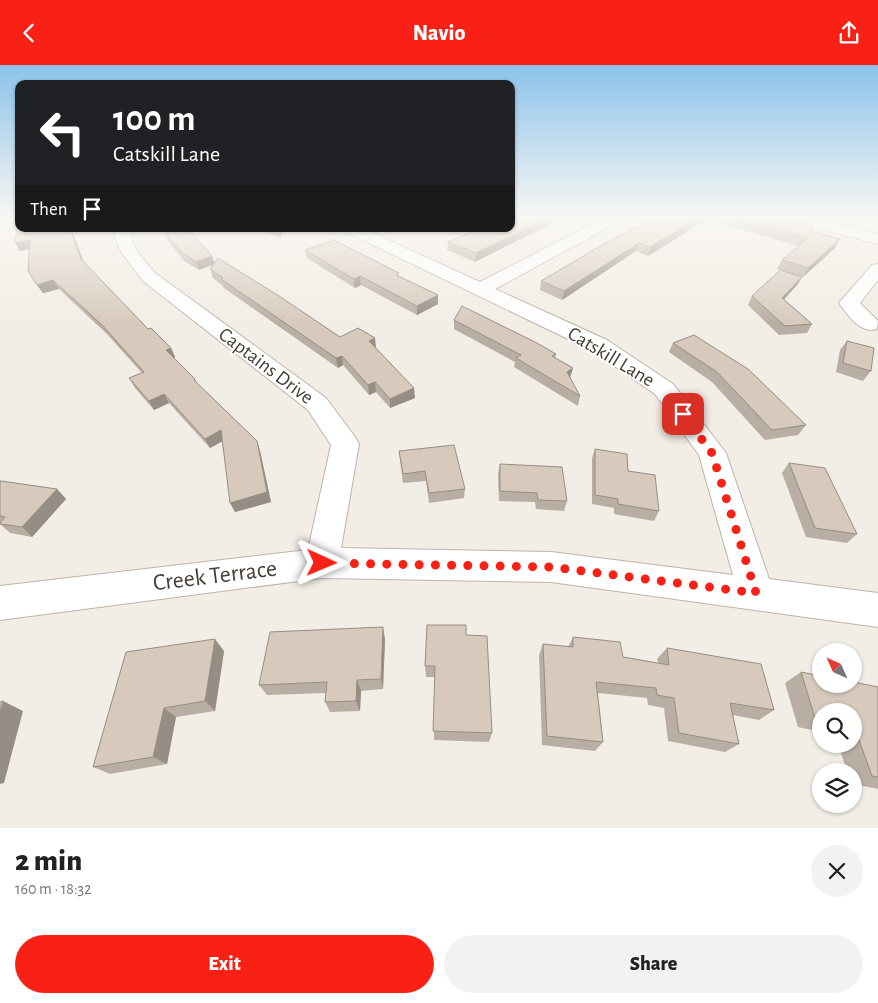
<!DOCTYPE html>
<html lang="en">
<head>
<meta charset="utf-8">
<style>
	:root { --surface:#fff; --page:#f2f2f2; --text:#202124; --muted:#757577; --accent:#f92015 }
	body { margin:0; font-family:"Alegreya Sans",sans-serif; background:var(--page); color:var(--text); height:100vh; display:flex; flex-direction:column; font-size:19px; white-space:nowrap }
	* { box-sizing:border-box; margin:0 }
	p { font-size:16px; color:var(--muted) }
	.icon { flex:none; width:28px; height:28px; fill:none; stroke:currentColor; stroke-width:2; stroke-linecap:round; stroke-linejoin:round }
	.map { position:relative; height:763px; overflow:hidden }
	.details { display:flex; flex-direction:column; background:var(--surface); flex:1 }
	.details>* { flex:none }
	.banner { position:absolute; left:15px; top:15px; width:500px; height:152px; border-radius:10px; box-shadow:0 1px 4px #0004; background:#202124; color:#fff; overflow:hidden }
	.needle { width:32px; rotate:315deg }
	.tools { position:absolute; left:812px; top:578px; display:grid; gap:10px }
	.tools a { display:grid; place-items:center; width:50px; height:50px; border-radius:50%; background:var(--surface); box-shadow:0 1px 4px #0004; font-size:25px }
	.pin { position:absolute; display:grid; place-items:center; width:42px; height:42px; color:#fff; margin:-21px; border-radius:10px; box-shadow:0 2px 8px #0006 }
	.me { position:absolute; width:55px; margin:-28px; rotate:91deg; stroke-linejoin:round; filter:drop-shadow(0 0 4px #0008) }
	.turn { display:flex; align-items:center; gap:18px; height:105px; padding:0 15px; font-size:22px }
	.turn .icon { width:65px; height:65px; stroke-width:2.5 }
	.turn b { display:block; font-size:35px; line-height:42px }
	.then { display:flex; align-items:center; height:48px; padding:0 15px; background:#0003; gap:10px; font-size:19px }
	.round { display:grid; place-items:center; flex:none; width:52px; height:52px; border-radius:26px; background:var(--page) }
	.head { display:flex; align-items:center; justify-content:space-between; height:85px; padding:0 15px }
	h1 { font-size:30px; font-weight:800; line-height:38px }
	.action { display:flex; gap:10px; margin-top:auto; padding:10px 15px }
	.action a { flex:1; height:58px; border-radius:30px; background:var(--accent); color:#fff; font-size:20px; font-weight:800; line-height:58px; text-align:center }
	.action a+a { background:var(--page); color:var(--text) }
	header { display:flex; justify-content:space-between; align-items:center; height:65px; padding:0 15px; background:var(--accent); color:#fff; font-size:22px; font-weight:800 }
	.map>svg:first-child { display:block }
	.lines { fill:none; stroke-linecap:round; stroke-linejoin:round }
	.minor-casing { stroke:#beb4a8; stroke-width:2 }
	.minor { fill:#fff; fill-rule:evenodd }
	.wall { fill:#b9aea3 }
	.shaded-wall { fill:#968d84 }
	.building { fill:#d7cabd; stroke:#968d84 }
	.route { stroke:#f92015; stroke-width:9; stroke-dasharray:0 16.2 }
	.labels { text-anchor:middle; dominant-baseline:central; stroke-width:4; stroke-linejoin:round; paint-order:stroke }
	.street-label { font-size:20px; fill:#453d35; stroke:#fff }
	.near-street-label { font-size:24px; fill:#453d35; stroke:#fff }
</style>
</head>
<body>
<header><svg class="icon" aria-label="back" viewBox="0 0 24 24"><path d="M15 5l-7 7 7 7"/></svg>Navio<svg class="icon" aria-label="share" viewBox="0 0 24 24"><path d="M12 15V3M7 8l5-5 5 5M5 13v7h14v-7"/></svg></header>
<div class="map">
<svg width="878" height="763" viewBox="0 0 878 763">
	<rect width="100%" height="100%" fill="#f2ede5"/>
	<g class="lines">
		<!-- minor casing -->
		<g class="minor-casing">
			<path id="minor" d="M 604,153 L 623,153 L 620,156 L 495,224 L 607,275 L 673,319 L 726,388 L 769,514 L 878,528 L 878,562 L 551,517 L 322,513 L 0,555 L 0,521 L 308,485 L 331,380 L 308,345 L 143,216 L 122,188 L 114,171 L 116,164 L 132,164 C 128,181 145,196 155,208 L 326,333 L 355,372 L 359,379 L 341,483 L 551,487 L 733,510 L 699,390 L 655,329 L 591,285 L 346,167 L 344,164 L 364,164 L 480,217 Z
				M 789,153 L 812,153 L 878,169 L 878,179 L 791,156 Z
				M 878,199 L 878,215 L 860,238 L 878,256 L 877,264 C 861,269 848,251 839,238 L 872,200 Z"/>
		</g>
		<!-- minor -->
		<use href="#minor" class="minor"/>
	</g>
	<!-- wall -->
	<path class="wall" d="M 709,153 L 648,191 L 636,186 L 562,235 L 540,225 L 541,216 L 597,183 Z
		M 721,153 L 805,153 L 810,171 L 835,183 L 803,212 L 777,204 L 782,195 L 799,181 L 719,158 Z
		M 19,164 L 83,164 L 72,165 L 83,197 L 148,264 L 171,283 L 175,292 L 174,293 L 195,314 L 197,318 L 257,376 L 260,386 L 271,437 L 235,447 L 222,376 L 210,383 L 169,338 L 154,345 L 135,323 L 129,313 L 142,308 L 107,269 L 59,224 L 43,228 L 28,206 L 30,184 L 20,186 L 15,178 Z
		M 259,164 L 284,164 L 280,173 L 266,166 L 259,166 Z
		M 478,164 L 475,197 L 447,185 L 448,177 Z
		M 165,168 L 212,191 L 214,198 L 340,272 L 376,283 L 415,333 L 390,343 L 376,327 L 369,330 L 343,300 L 338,303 L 224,223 L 222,220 L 213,213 L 210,204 L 213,200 L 199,205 L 184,196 L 168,176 Z
		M 305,185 L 399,211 L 438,230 L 438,239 L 417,250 L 361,220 L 355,223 L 307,193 Z
		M 802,212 L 797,220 L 784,234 L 812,259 L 807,268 L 779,270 L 748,240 L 752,231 Z
		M 454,255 L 556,289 L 555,293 L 573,303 L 570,313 L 580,331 L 578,341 L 514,302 L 515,297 L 454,264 Z
		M 847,276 L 871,306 L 863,316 L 836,307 L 840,285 Z
		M 673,278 L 806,360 L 798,370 L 765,375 L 712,317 L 669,287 Z
		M 595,384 L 628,406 L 659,446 L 654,456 L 614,449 L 614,443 L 592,439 L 592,393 Z
		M 399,386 L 465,424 L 464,433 L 429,438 L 426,416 L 403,418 Z
		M 789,398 L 857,469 L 847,478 L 806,472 L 782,408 Z
		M 500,399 L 567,436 L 564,446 L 536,444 L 535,437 L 499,436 L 498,409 Z
		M 0,416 L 57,424 L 66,434 L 32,472 L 10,468 L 0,459 Z
		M 466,570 L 492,668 L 489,677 L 434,675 L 435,612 L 426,612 L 425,601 Z
		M 573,572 L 623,592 L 658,598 L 657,594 L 667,583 L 774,645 L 759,655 L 733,650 L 739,679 L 725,687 L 668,676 L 664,643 L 648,640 L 647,633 L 598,628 L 603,677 L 595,686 L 542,680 L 539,590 L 543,579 L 568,582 Z
		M 385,574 L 383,624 L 361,626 L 360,646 L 330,647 L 325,637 L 326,628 L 267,630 L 259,620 Z
		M 224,586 L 215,646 L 176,652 L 167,699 L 110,709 L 93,702 Z
		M 801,607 L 878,622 L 878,724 L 854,719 L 854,706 L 847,706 L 838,679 L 854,679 L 854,646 L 821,646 L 821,667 L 798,662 L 785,618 Z"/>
	<!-- shaded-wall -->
	<path class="shaded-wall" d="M 548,153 L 563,153 L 475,197 L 476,188 Z
		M 699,153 L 709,153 L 648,191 L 650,182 Z
		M 70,164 L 83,164 L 72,165 L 86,203 L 81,194 Z
		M 279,164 L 284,164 L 280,173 L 278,165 Z
		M 840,174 L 835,183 L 803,212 L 808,203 Z
		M 30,175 L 35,183 L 20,186 L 15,178 Z
		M 639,178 L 636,186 L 562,235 L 564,226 Z
		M 212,191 L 215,199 L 199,205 L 196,197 Z
		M 360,211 L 361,220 L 355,223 L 354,214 Z
		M 802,212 L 797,220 L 777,242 L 782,233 Z
		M 53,215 L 59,224 L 43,228 L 37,220 Z
		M 438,230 L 438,239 L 417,250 L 417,241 Z
		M 375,273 L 376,283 L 369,276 Z
		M 171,283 L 175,292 L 171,294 L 166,285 Z
		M 342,291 L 343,300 L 338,303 L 336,293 Z
		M 573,303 L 570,312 L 565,317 L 567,307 Z
		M 375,317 L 376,327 L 369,330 L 368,320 Z
		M 414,323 L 415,333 L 390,343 L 390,334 Z
		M 164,329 L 169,338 L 154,345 L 149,336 Z
		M 221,365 L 225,375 L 210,383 L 205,374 Z
		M 257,376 L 260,386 L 271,437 L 235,447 L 230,438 Z
		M 57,424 L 66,434 L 32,472 L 22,462 Z
		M 383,562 L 385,574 L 383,624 L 381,614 Z
		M 215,574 L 224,586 L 215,646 L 205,636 Z
		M 357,615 L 361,626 L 360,646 L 356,636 Z
		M 3,636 L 23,646 L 4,718 L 0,719 L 0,648 Z
		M 164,643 L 176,652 L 167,699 L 153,692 Z"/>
	<!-- building -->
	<path class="building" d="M 18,153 L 19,153 L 19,164 L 70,164 L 81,194 L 148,264 L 151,263 L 171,283 L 166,285 L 195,314 L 194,315 L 257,376 L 267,427 L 230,438 L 221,365 L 205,374 L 164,329 L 149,336 L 129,313 L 144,307 L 102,260 L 53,215 L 37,220 L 28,206 L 30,175 L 15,178 Z
		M 511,153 L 548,153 L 476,188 L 448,177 L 478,164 L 511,164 Z
		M 653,153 L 699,153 L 650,182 L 639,178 L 564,226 L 541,216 L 597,183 Z
		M 732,153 L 805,153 L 814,155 L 810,171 L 815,167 L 840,174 L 808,203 L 782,195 L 808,173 Z
		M 181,164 L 188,164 L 212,191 L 196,197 L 181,187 L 165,168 Z
		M 334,175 L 399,208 L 396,210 L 438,230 L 417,241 L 360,211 L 354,214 L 305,185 Z
		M 218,193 L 279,231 L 340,272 L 358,263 L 375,273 L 369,276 L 414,323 L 390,334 L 375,317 L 368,320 L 342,291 L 336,293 L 221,214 L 223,213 L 210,204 Z
		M 780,205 L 802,212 L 782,233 L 812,259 L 785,261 L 752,231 Z
		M 462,241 L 537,278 L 556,289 L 552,291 L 573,303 L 567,307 L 580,331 L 516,293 L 521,290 L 454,255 Z
		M 694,270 L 748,304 L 806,360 L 772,365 L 717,307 L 673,278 Z
		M 847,276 L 874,283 L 871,306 L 843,298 Z
		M 454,380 L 465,424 L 429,428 L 425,406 L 403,409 L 399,386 Z
		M 595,384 L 627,389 L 628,406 L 655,410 L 659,446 L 618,439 L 618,434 L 595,430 Z
		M 789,398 L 825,403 L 857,469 L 815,463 Z
		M 500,399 L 562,402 L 567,436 L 538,435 L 537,428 L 500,426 Z
		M 0,416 L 1,416 L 57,424 L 22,462 L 0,459 L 0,458 L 5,452 L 0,451 Z
		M 427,560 L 466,560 L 466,570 L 487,571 L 492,668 L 433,666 L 435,601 L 425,601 Z
		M 383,562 L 381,614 L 357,615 L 356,636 L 325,637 L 327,617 L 259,620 L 270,567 Z
		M 573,572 L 620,577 L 623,592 L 669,600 L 667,583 L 761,599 L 774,645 L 730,638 L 739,679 L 679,668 L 674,633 L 657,630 L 656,623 L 596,617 L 603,677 L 547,671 L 543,579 L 573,582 Z
		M 215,574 L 205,636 L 164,643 L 153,692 L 93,702 L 126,587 Z
		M 801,607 L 821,611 L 821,619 L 854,619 L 854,617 L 878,622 L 878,712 L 872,711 L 854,661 L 854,646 L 821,646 L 821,654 L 815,653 Z
		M 3,636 L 0,648 L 0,637 Z"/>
	<!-- sky -->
	<linearGradient id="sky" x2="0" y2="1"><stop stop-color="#8bc2eb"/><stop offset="0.59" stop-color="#f9f7f3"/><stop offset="1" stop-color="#f9f7f3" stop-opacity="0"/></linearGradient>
	<rect width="878" height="259" fill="url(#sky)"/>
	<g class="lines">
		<!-- route -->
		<path class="route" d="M 322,498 L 551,502 L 756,528 L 712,388 L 683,349"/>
	</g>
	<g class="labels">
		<!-- street labels -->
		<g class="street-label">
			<text transform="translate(611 292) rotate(31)">Catskill Lane</text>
			<text transform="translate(266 301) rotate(37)">Captains Drive</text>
		</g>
		<!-- near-street labels -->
		<g class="near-street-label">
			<text transform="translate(215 511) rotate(-7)">Creek Terrace</text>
		</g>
	</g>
</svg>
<div class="tools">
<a><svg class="needle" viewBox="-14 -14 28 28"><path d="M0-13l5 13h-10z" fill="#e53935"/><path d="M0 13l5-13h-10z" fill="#757577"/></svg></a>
<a><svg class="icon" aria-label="search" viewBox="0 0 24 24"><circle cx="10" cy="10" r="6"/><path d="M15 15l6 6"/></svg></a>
<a><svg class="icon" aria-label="layers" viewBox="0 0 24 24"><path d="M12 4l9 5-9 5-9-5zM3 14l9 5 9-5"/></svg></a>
</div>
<div class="pin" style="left:683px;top:349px;background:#d93025"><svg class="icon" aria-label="arrive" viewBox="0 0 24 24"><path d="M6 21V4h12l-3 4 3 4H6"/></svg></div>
<svg class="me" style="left:322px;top:498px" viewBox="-20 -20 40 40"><path d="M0-17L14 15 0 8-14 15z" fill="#f92015" stroke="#fff" stroke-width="4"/></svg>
<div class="banner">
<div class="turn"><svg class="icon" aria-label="left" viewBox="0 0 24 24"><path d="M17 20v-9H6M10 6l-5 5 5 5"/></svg><div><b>100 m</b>Catskill Lane</div></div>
<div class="then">Then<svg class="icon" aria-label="arrive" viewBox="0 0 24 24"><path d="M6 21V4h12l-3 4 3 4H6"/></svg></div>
</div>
</div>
<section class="details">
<div class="head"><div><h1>2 min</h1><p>160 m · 18:32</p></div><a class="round"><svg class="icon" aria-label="close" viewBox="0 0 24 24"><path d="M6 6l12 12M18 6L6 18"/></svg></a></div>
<div class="action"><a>Exit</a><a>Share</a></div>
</section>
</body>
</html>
